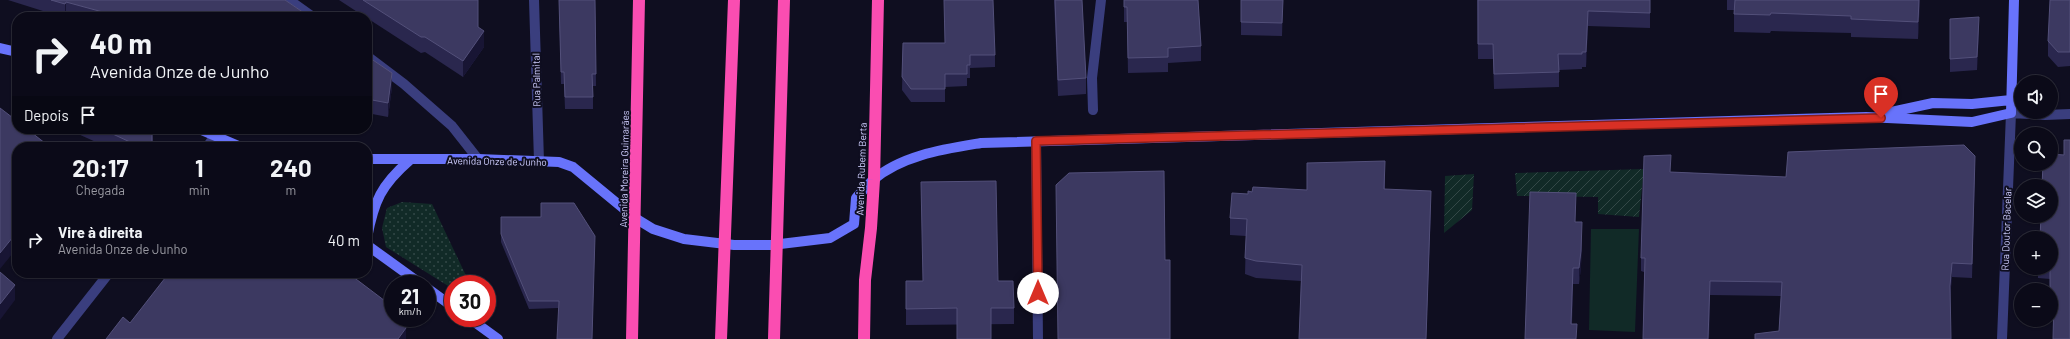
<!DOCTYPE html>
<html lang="pt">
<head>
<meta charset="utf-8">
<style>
	:root { --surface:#0b0a18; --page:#191825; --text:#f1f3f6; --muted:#9a9aa2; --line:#2b2b37 }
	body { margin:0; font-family:Barlow,sans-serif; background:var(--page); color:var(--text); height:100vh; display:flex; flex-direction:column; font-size:15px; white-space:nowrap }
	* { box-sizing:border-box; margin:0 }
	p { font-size:13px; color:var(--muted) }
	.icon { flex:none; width:22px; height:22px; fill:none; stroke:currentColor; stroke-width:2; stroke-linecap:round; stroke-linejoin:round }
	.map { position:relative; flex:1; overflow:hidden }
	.drawer { position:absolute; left:12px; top:142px; width:360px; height:136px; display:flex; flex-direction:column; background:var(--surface); border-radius:16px; box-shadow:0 1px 3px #0004,0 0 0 1px var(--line) }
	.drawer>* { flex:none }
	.banner { position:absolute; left:12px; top:12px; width:360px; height:122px; border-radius:16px; box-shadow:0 1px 3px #0004,0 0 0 1px var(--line); background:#0b0a18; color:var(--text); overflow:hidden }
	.controls { position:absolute; left:2014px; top:75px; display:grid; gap:8px }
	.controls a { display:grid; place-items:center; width:44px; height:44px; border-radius:50%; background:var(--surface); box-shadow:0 1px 3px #0004,0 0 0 1px var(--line); font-size:20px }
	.speed { position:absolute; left:384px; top:275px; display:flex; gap:8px; font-size:20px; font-weight:700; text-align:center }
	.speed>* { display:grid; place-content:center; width:52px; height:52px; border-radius:50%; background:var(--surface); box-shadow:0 1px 3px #0004,0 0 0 1px var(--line); line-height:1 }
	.speed small { font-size:10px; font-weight:400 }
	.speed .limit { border:6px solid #d22; background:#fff; color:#111 }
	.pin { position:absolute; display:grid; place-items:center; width:34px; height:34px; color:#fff; margin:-41px -17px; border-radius:50% 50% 50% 0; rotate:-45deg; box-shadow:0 0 4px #0007 }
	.pin .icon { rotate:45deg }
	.me { position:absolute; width:44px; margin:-22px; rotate:0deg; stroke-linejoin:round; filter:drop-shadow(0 0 3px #0008) }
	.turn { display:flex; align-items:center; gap:14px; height:84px; padding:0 12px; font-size:18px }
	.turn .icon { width:52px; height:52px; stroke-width:2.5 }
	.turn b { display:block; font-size:28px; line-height:34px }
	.then { display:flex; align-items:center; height:38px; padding:0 12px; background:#0003; gap:8px; font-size:15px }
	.eta { display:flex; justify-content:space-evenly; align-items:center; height:68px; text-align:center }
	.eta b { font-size:24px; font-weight:700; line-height:28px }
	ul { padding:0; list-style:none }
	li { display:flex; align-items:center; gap:12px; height:60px; padding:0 12px }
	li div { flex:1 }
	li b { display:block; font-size:15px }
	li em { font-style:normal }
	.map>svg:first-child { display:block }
	.grass { fill:url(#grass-dots) }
	.garden { fill:url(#garden-furrows) }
	.pitch { fill:#112a27 }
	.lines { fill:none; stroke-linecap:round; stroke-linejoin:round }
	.street { stroke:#3a3e7e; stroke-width:10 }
	.secondary { stroke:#6873fb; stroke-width:10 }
	.highway { stroke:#fa4db1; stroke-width:12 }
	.highway-bridge { stroke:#fa4db1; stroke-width:12 }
	.wall { fill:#2a274e }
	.shaded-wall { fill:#181534 }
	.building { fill:#3c3961; stroke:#53507a }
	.route-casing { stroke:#8d1f18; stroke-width:10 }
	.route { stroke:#d93025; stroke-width:7 }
	.labels { text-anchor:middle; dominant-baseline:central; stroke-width:4; stroke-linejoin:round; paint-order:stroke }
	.street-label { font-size:10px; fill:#cfcefe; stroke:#0f0e20 }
</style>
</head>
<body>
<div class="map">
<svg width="2070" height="339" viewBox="0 0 2070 339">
	<defs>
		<pattern id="grass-dots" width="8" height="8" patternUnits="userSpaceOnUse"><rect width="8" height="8" fill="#112a27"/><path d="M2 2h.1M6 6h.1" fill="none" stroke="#334847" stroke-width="1.8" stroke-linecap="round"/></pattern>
		<pattern id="garden-furrows" width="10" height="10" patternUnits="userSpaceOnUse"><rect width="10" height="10" fill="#112a27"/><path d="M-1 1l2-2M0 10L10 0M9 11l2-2" fill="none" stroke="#334847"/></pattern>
	</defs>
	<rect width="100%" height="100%" fill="#0f0e20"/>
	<!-- grass -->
	<path class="grass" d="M 402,202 L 432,204 L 470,284 L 453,284 L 453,289 L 386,247 L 382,228 L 387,208 Z"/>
	<!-- garden -->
	<path class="garden" d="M 1644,169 L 1639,217 L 1598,214 L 1598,197 L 1517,196 L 1515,173 Z
		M 1474,174 L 1472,210 L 1444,233 L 1445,176 Z"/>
	<!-- pitch -->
	<path class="pitch" d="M 1591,229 L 1639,229 L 1635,332 L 1589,330 Z"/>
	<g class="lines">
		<!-- street -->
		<path class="street" d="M 289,0 L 313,17
			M 534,0 L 539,161
			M 367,56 L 404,84 L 452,126 L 478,159
			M 1093,110 L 1092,78 L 1101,0
			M 1036,141 L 1038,339
			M 207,147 L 215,136
			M 57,339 L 109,273
			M 2002,339 L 2011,113 L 2045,115 L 2070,114"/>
		<!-- secondary -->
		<path class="secondary" d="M 0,48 L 17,52
			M 1882,114 L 1933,103 L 1972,104 L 2011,100
			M 199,129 L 241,147
			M 367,159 L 478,159 L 559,162 L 573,167 L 635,218 L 653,229 L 684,239 L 734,245 L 772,245 L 830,238 L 854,224 L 856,198 C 862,192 867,185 873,180 C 902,155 945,149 981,143 L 1866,117 L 1972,122 L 2011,113 L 2014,0
			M 367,238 C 374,201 381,185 410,160
			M 367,245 L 421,284
			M 427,288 L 453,307
			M 469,318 L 498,339"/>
		<!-- highway -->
		<path class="highway" d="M 632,339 L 639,0
			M 864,339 L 865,280 L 871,228 L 874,180 L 878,0"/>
		<!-- highway-bridge -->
		<path class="highway-bridge" d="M 721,339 L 734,0
			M 774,339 L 784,0"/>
	</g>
	<!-- wall -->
	<path class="wall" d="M 8,0 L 285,0 L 310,17 L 72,17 L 66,15 L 66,17 L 62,17 Z
		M 339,0 L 478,0 L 478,27 L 484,47 L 463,77 L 425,52 L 421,53 L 367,18 L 367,17 L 365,17 Z
		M 559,0 L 595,0 L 596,86 L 593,86 L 593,109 L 565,109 L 564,84 L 561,84 Z
		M 1054,0 L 1082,0 L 1086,78 L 1086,94 L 1058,96 Z
		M 1124,0 L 1198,0 L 1201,46 L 1201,61 L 1168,63 L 1168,72 L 1128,73 L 1127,22 L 1124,22 Z
		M 1283,0 L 1282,36 L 1241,35 L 1241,22 Z
		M 1477,0 L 1650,0 L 1650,28 L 1588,26 L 1586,67 L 1582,67 L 1582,69 L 1559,70 L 1559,87 L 1494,89 L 1493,59 L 1478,59 Z
		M 1727,0 L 1920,0 L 1918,39 L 1851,37 L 1851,33 L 1771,31 L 1770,33 L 1734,32 L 1734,10 L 1727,10 Z
		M 2070,0 L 2070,66 L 2058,67 L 2048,56 L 2048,41 Z
		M 1950,19 L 1979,30 L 1977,70 L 1950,72 Z
		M 903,43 L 995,55 L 995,67 L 970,68 L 970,78 L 967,78 L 967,86 L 945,87 L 945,102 L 911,102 L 902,90 Z
		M 367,56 L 392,87 L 388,117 L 367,113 Z
		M 67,129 L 152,129 L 153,147 L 107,147 Z
		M 2070,140 L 2054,312 L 2051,312 L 2051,290 L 2050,279 L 2038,278 L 2038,268 L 2051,268 L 2064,155 Z
		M 1975,169 L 1972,278 L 1952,277 L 1950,297 L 1779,331 L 1781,296 L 1710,295 L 1709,339 L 1643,339 L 1644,272 L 1641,271 L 1641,258 L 1671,172 L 1786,177 Z
		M 1385,177 L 1385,189 L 1431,207 L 1426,339 L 1299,339 L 1301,281 L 1256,278 L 1245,274 L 1246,236 L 1230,235 L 1230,218 L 1248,194 L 1252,192 L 1307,190 Z
		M 574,203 L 558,308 L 529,309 L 501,242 L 501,217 L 541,217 Z
		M 1576,222 L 1582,239 L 1581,267 L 1579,284 L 1573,284 L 1572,324 L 1525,339 Z
		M 906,281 L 998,281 L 1014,308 L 1014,324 L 906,325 Z"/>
	<!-- shaded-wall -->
	<path class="shaded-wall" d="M 1919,0 L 1920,0 L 1918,39 L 1918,22 Z
		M 66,2 L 66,15 L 65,17 L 65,4 Z
		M 1588,11 L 1588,26 L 1586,67 L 1586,52 Z
		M 1979,17 L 1979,30 L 1977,70 L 1977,57 Z
		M 484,31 L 484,47 L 463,77 L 463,61 Z
		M 392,73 L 392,87 L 388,117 L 388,103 Z
		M 1975,156 L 1975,169 L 1972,278 L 1972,264 Z
		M 1431,191 L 1431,207 L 1426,339 Z
		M 1582,222 L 1581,267 L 1579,284 L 1579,268 Z
		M 17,232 L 17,248 L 0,269 L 0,253 Z
		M 1952,263 L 1952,277 L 1950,300 L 1950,286 Z
		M 1573,268 L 1573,284 L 1571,339 L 1571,324 Z
		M 1710,281 L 1709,339 L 1708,339 Z
		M 15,285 L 15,300 L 0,320 L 0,304 Z
		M 406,328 L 406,339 L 398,339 Z"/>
	<!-- building -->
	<path class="building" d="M 51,0 L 285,0 L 310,17 L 121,17 L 66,2 L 65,4 Z
		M 363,0 L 478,0 L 478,27 L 484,31 L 463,61 L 425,37 L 421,37 Z
		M 559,0 L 595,0 L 596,74 L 592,74 L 593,97 L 565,97 L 564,72 L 561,72 Z
		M 944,0 L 993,0 L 995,55 L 970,55 L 970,65 L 967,65 L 967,74 L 945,74 L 945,89 L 911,89 L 902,77 L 903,43 L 945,43 Z
		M 1055,0 L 1082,0 L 1086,78 L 1058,80 Z
		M 1124,0 L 1198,0 L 1201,46 L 1168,48 L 1168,57 L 1128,58 L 1127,7 L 1124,7 Z
		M 1241,0 L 1283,0 L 1282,23 L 1241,22 Z
		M 1478,0 L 1650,0 L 1650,13 L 1588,11 L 1586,52 L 1582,52 L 1582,54 L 1558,54 L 1559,72 L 1494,74 L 1493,44 L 1478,44 Z
		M 1735,0 L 1919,0 L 1918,22 L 1851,19 L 1851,16 L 1771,13 L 1770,15 L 1734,14 Z
		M 2050,0 L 2070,0 L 2070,52 L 2058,52 L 2048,41 Z
		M 1979,17 L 1977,57 L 1950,59 L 1950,19 Z
		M 367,56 L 392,73 L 388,103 L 367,99 Z
		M 0,108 L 17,121 L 17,129 L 27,129 L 50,147 L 17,147 L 17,232 L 0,253 Z
		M 102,129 L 152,129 L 152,147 L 139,147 L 130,142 Z
		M 2064,140 L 2070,140 L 2070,339 L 2053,339 L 2054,299 L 2051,299 L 2051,290 L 2050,290 L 2050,268 L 2051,268 L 2051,238 L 2040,238 L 2041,216 L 2051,216 L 2051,186 L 2042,186 L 2043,164 L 2051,164 L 2051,154 L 2064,155 Z
		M 1964,145 L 1975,156 L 1972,264 L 1952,263 L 1950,286 L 1951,339 L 1755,339 L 1755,334 L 1779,331 L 1782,282 L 1710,281 L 1708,339 L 1643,339 L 1645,258 L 1641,258 L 1644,156 L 1671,155 L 1670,172 L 1786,177 L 1788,152 Z
		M 1385,161 L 1384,189 L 1431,191 L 1426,339 L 1299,339 L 1302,265 L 1256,261 L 1245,258 L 1247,219 L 1230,218 L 1232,193 L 1248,194 L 1248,191 L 1252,192 L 1253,187 L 1307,190 L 1307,163 Z
		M 1164,171 L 1165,260 L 1170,260 L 1170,339 L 1058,339 L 1056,185 L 1069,173 Z
		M 996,181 L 998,281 L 1013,281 L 1014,308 L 991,308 L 991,339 L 957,339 L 957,308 L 906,309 L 906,281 L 923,281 L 921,182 Z
		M 1530,192 L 1576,193 L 1575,222 L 1582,222 L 1581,251 L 1579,268 L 1573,268 L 1571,324 L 1577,324 L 1576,339 L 1525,339 Z
		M 541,203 L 574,203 L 595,236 L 592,339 L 557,339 L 559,301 L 529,301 L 501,234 L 501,217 L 541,217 Z
		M 0,272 L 15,285 L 0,304 Z
		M 169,273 L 348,273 L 393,307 L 393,318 L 405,318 L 406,328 L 398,339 L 106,339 L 123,317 L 130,323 Z"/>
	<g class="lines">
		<!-- route casing -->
		<g class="route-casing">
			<path id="route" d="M 1038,293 L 1036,141 L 1881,118"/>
		</g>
		<!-- route -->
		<use href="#route" class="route"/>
	</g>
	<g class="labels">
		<!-- street labels -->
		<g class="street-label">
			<text transform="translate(536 80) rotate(-91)">Rua Palmital</text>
			<text transform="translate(497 161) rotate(1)">Avenida Onze de Junho</text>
			<text transform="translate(624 169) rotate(-89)">Avenida Moreira Guimarães</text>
			<text transform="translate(861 169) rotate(-88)">Avenida Rubem Berta</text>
			<text transform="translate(2006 229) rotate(-88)">Rua Doutor Bacelar</text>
		</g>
	</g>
</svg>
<div class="controls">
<a><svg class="icon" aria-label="sound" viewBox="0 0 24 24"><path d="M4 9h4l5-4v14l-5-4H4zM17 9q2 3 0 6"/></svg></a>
<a><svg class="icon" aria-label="search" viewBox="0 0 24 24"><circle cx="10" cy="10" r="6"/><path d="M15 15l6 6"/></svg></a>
<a><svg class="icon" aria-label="layers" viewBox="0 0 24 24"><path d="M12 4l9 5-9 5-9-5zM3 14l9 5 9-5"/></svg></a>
<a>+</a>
<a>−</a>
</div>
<div class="speed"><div>21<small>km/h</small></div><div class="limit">30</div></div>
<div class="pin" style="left:1881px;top:118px;background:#d93025"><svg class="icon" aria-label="arrive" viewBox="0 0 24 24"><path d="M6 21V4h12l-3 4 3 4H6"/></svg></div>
<svg class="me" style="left:1038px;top:293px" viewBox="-20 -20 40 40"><circle r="19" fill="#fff"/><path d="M0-13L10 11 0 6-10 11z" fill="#d93025"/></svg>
<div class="banner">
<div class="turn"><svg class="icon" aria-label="right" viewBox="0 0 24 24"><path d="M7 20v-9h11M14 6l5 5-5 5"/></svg><div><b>40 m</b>Avenida Onze de Junho</div></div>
<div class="then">Depois<svg class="icon" aria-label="arrive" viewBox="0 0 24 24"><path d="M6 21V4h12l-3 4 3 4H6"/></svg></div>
</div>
<section class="drawer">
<div class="eta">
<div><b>20:17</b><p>Chegada</p></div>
<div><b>1</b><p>min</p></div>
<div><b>240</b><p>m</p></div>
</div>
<ul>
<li><svg class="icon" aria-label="right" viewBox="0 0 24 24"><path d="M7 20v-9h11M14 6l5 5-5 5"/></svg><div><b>Vire à direita</b><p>Avenida Onze de Junho</p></div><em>40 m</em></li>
</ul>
</section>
</div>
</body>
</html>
